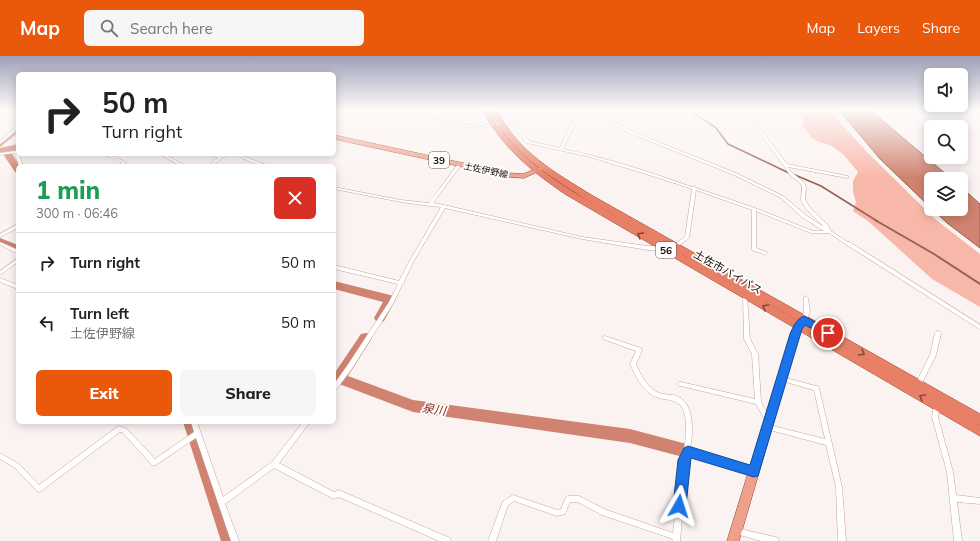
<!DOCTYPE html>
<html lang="en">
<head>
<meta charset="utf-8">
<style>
	:root { --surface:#fff; --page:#f6f6f6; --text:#222; --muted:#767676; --line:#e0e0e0; --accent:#ea580c }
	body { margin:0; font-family:Mulish,"Noto Sans JP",sans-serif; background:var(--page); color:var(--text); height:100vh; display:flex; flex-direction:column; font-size:15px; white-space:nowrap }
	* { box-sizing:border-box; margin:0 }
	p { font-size:13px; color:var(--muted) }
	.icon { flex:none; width:22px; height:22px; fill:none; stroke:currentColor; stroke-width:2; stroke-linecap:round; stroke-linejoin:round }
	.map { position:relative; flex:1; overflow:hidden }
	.panel { position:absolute; left:16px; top:108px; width:320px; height:260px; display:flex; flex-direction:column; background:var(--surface); border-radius:6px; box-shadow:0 2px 10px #0003 }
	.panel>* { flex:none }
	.guide { position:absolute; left:16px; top:16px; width:320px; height:84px; border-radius:6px; box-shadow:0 2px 10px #0003; background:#fff; color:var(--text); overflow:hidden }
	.tools { position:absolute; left:924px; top:12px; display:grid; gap:8px }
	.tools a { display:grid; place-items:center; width:44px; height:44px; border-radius:6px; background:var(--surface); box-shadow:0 2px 10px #0003; font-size:20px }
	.pin { position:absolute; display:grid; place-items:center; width:34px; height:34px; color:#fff; margin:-17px; border:2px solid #fff; border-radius:50%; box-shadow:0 1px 4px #0007 }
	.me { position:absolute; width:44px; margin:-22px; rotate:6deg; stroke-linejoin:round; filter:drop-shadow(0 0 3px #0008) }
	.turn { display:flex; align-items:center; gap:14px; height:84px; padding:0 20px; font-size:18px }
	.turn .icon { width:52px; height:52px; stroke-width:2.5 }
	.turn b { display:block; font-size:28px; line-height:34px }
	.round { display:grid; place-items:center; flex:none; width:42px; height:42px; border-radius:6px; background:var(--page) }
	.overview { display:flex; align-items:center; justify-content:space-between; height:68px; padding:0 20px }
	h1 { font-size:24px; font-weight:800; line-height:30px; color:#1e9e55 }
	.action { display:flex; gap:8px; margin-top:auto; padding:8px 20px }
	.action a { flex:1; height:46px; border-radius:6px; background:var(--accent); color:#fff; font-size:16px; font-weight:800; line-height:46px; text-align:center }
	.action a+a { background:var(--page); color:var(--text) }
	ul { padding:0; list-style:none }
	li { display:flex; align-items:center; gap:12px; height:60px; padding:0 20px; border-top:1px solid var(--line) }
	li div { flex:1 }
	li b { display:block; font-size:15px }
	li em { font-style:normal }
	header { display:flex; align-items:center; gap:24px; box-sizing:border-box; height:56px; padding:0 20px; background:var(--accent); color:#fff }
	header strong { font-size:19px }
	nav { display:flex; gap:22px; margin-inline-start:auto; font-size:14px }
	.search { width:280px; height:36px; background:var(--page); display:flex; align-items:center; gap:10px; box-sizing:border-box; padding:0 14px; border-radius:6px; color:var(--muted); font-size:15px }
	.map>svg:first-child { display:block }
	.green { fill:#f8b8a9 }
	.water { fill:#cf8370; stroke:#996051 }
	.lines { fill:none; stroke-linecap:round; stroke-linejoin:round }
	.stream-far1 { stroke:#996051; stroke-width:1.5 }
	.stream { stroke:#996051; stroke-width:2 }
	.canal { fill:#cf8370; fill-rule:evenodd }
	.river { fill:#cf8370; fill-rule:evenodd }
	.pedestrian-casing { stroke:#c9a298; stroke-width:5 }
	.minor-casing { stroke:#c9a298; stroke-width:1 }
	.primary-casing { stroke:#9c432e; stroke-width:1 }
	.trunk-casing { stroke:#9c432e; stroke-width:1 }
	.pedestrian { stroke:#fff; stroke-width:4 }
	.minor { fill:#fff; fill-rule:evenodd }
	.primary { fill:#eea08d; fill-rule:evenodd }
	.trunk { fill:#e88067; fill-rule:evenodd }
	.oneway { stroke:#824738 }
	.route { fill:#1a73e8; stroke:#114b97 }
	.labels { text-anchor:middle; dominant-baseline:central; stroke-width:3.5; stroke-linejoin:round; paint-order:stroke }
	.far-street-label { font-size:9px; fill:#1b0e0a; stroke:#fff }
	.shield { fill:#fff; stroke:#5f5654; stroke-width:1 }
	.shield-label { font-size:10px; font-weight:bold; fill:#1b0e0a }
	.street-label { font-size:11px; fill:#1b0e0a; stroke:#fff }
	.water-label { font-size:12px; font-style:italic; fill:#812711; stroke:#fff }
</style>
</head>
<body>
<header>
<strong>Map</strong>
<div class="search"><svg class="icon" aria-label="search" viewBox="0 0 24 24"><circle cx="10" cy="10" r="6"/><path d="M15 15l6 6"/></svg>Search here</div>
<nav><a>Map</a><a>Layers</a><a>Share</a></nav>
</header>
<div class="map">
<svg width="980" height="485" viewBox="0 0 980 485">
	<rect width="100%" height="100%" fill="#fbf3f1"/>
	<!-- green -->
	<path class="green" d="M 793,54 L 829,54 L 866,95 L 935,163 L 980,198 L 980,251 L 932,223 L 868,165 L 853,155 L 856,146 L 853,136 L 853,125 L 858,116 L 843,98 L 830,89 L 819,86 L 812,82 L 802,69 L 804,63 L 795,57 Z"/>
	<!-- water -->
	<path class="water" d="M 839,54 L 870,54 L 952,123 L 931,123 L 931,152 L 880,103 Z
		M 961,131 L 980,148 L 980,192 L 947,167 L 932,153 L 961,153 Z"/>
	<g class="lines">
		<!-- stream-far1 -->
		<path class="stream-far1" d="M 689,54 L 716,72 L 728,88 L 789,117
			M 795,119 L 821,130 L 877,165"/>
		<!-- stream -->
		<path class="stream" d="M 875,164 L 934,198 L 980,228"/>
		<!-- canal -->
		<path class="canal" d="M 16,73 L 18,73 L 18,77 L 0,91 L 0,86 Z
			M 0,182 L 18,189 L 18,194 L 0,186 Z
			M 183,366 L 191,366 L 231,485 L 221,485 Z"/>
		<!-- river -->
		<path class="river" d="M 18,88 L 18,94 L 9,96 L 11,96 L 20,110 L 18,110 L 18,117 L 15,116 L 3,98 L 4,97 L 0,98 L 0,92 Z
			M 334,225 L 394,240 L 396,243 L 384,265 L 380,267 L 376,265 L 374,262 L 383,246 L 334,233 Z
			M 366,277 L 371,278 L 372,282 L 348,320 L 413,344 L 630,373 L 683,387 L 688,389 L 691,394 L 688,399 L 683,401 L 630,387 L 413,356 L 334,326 L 334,318 L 361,278 Z"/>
		<!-- pedestrian casing -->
		<g class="pedestrian-casing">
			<path id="pedestrian" d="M 849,188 L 980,271"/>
		</g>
		<!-- minor casing -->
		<g class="minor-casing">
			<path id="minor" d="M 405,54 L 411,54 L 467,69 L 480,70 L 508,66 L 515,68 L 529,85 L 560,92 L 572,66 L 572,61 L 569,54 L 573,54 L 576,61 L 576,66 L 563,93 C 607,102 650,116 692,131 L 695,130 L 696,132 L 755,152 L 813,175 L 824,175 L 803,162 L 781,142 L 734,119 L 634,79 L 606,65 L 597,54 L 600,54 L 608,63 L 636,77 L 736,117 L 783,140 L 807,160 L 824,171 L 811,158 L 804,150 L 801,144 L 802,132 L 801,128 L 789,118 L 784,110 L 743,54 L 746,54 L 787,108 L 848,120 L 849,121 L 847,122 L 788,111 L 791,116 L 800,123 L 805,128 L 806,132 L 805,144 L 811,153 L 828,169 L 831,175 L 851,188 L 851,189 L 847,189 L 829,177 L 811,177 L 756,155 L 756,192 L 767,196 L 767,197 L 765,199 L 763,198 L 752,194 L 752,154 L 696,134 L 689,182 L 676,192 L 672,192 L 672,190 L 685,181 L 692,133 L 659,122 L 590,101 L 527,87 L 513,70 L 507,68 L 480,72 L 467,71 Z
				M 17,70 L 18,70 L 18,73 L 0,88 L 0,85 Z
				M 15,95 L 18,96 L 18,98 L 19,98 L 23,110 L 19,110 L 15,98 L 14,97 L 0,99 L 0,97 Z
				M 102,98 L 107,98 L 126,106 L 123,110 L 119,110 L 122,106 Z
				M 159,98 L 164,98 L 186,110 L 181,110 Z
				M 209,98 L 214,98 L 220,100 L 224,98 L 228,98 L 212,110 L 208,110 L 218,102 Z
				M 236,98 L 240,98 L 243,100 L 269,110 C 260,110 243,104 236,98 Z
				M 458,108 L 459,108 L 461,109 L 433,147 L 444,149 L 582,181 L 648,190 L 665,190 L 667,192 L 665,194 L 648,194 L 582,183 L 445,152 L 412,208 L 404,226 L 404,227 L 402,229 L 393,248 L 351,314 L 336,334 L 334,334 L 334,328 L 347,310 L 389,246 L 398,228 L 334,213 L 334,209 L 399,225 L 408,208 L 441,151 L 430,150 L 401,146 L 334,133 L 334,131 L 401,144 L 429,147 Z
				M 16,169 L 18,169 L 18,172 L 0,181 L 0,178 Z
				M 0,186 L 18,194 L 18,198 L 0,189 Z
				M 18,202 L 18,206 L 0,219 L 0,215 Z
				M 0,222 L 18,229 L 18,233 L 0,226 Z
				M 745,238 L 747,240 L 750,283 L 758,298 L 761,346 L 772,366 L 771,368 L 769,369 L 825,383 L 814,334 L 782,325 L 780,325 L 779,323 L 780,321 L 782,321 L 816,330 L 818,330 L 819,332 L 842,431 L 846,485 L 838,485 L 836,431 L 826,389 L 766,373 L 765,371 L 766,369 L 768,368 L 767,368 L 756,348 L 681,330 L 679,330 L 678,328 L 679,326 L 681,326 L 755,343 L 752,298 L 744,283 L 743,240 Z
				M 806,240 L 808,242 L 810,256 L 806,265 L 802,265 L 801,264 L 804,256 L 804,242 Z
				M 938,275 L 940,276 L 941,277 L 936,299 L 920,331 L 916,331 L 915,329 L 930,299 L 935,277 L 936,276 Z
				M 605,280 L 641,292 L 642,294 L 636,308 C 640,318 646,329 655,335 C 662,340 672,337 679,341 C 695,350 693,378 690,393 L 754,413 L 756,414 L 757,416 L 756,418 L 754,419 L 689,398 L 687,404 L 680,485 L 672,485 L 673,483 L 602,459 L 578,446 L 570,446 L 565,458 L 557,460 L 514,445 L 508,449 L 496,485 L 488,485 L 503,445 L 513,439 L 557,454 L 561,453 L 566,441 L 568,440 L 579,440 L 604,453 L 673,477 C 676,453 678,430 681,407 C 681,403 682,401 683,398 C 685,389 686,380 686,371 C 686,363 685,353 679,348 C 673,343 666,344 659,342 C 644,338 636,321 630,308 L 636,295 L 603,283 L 602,282 L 603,281 Z
				M 937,346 L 939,347 L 940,349 L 938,361 L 953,416 L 956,439 L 980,442 L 980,448 L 957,446 L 962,485 L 954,485 L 947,416 L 932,361 L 934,349 L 935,347 Z
				M 191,366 L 197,366 L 223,441 L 272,406 L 303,366 L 310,366 L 279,407 L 334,436 L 339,434 L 341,435 L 450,482 L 451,485 L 439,485 L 339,441 L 334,443 L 332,442 L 274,412 L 225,448 L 239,485 L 231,485 L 196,382 L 154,410 L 152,409 L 123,377 L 120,376 L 41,435 L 39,436 L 37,435 L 15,412 L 0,403 L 0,397 L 19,408 L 39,429 L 117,371 L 119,370 L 127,373 L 155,403 L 194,376 Z
				M 736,472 L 775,481 L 778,482 L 779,485 L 761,485 L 736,478 L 734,477 L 733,475 L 734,473 Z"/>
		</g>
		<!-- primary casing -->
		<g class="primary-casing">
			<path id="primary" d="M 334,79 L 509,117 L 523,118 L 541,111 L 543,110 L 546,112 L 524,122 L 509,121 L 334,83 Z
				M 803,262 L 806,263 L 807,265 L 799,279 L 739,485 L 727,485 L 791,278 L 800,263 Z"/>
		</g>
		<!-- trunk casing -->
		<g class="trunk-casing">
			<path id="trunk" d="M 482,54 L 488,54 C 511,96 545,119 585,143 L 900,323 L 587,144 C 547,118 512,99 491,54 L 497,54 C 518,96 554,116 593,140 L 980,358 L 980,369 L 978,368 L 980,369 L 980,380 L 565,138 C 530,114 503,92 482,54 Z"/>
		</g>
		<!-- pedestrian -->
		<use href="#pedestrian" class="pedestrian"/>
		<!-- minor -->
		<use href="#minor" class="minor"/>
		<!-- primary -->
		<use href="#primary" class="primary"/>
		<!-- trunk -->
		<use href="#trunk" class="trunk"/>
	</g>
	<!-- one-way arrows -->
	<defs><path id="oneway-chevron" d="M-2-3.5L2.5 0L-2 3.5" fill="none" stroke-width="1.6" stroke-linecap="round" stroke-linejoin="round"/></defs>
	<g class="oneway">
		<use href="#oneway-chevron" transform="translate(640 179) rotate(-150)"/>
		<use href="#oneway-chevron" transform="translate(765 251) rotate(-150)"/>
		<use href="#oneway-chevron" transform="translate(862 297) rotate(30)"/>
		<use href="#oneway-chevron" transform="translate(922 341) rotate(-150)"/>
	</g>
	<!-- sky -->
	<linearGradient id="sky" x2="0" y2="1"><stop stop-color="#9ea0b8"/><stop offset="0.44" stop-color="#fdfaf9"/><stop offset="1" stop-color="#fdfaf9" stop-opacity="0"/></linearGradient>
	<rect width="980" height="122" fill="url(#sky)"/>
	<!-- route -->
	<path class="route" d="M 804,260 L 831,274 L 833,277 L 831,280 L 828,281 L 805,269 L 802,273 L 758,420 L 754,421 L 691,402 L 686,450 L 684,455 L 679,456 L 675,455 L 673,450 L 678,404 L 684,392 L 688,390 L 750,409 L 790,278 C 793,271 796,263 804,260 Z"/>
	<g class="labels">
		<!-- far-street labels -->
		<g class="far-street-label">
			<text transform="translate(486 114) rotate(12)">土佐伊野線</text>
		</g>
		<!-- shield labels -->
		<g class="shield">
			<rect x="429" y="96" width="20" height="16" rx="3"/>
			<rect x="656" y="186" width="20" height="16" rx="3"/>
		</g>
		<g class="shield-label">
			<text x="439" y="104">39</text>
			<text x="666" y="194">56</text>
		</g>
		<!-- street labels -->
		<g class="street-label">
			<text transform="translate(728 216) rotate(30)">土佐市バイパス</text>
		</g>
		<!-- water labels -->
		<g class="water-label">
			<text transform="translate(434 353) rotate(8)">泉川</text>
		</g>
	</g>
</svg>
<div class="tools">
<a><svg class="icon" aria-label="sound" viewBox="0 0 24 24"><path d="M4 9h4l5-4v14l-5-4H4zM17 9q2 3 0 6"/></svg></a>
<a><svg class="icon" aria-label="search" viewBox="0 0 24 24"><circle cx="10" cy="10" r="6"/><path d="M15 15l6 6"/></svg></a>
<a><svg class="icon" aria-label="layers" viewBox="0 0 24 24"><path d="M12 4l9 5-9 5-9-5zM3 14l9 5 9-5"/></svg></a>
</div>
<div class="pin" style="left:828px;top:277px;background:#d93025"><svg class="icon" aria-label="arrive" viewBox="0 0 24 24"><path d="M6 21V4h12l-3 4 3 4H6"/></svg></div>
<svg class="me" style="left:679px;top:450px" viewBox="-20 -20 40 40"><path d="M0-17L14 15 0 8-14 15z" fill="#1a73e8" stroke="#fff" stroke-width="4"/></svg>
<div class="guide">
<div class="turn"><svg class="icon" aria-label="right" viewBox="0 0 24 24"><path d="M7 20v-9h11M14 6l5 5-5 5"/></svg><div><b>50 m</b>Turn right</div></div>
</div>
<section class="panel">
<div class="overview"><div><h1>1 min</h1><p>300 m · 06:46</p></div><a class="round" style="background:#d93025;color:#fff"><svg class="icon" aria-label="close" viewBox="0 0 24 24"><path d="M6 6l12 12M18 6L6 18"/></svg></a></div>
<ul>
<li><svg class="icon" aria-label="right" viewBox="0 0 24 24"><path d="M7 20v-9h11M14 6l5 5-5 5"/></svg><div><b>Turn right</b></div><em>50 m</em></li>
<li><svg class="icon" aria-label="left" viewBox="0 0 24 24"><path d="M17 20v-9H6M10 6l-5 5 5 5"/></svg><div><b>Turn left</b><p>土佐伊野線</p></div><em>50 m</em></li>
</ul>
<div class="action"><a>Exit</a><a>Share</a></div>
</section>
</div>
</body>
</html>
